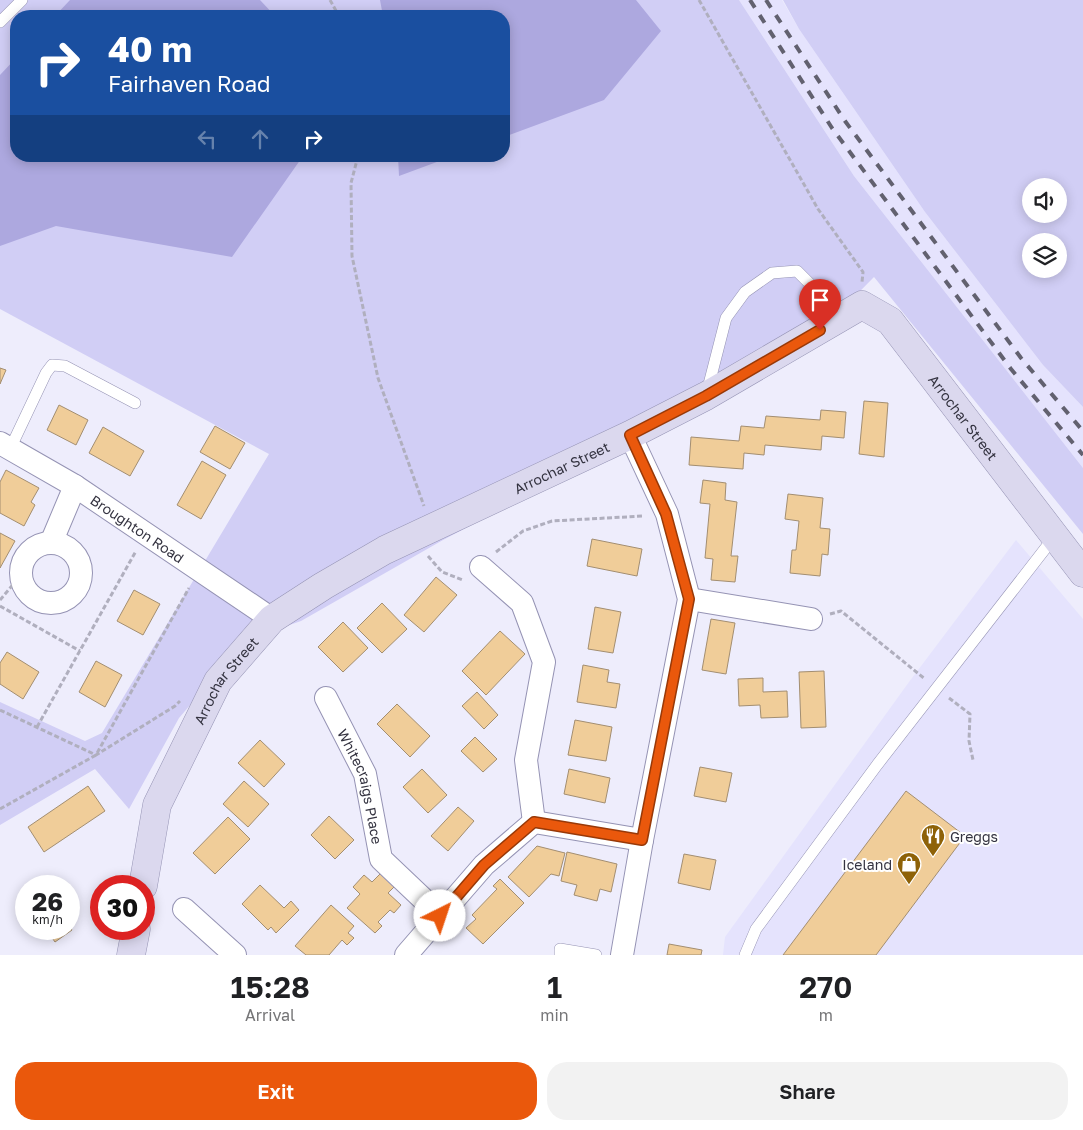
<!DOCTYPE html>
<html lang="en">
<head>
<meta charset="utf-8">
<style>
	:root { --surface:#fff; --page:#f2f2f2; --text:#202124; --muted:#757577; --accent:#ea580c }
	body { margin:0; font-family:"Golos Text",sans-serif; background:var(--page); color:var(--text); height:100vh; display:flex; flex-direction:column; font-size:19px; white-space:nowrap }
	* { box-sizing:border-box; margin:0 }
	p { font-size:16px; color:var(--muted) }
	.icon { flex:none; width:28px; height:28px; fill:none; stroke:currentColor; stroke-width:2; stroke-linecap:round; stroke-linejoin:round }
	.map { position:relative; height:955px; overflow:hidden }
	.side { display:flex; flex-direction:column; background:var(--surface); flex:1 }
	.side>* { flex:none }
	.hud { position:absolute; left:10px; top:10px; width:500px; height:152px; border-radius:20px; box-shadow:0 2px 12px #0003; background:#1a4fa0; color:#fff; overflow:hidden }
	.controls { position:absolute; left:1022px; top:178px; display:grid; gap:10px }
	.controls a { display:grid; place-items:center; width:45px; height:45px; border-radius:50%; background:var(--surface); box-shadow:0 2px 12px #0003; font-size:25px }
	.speed { position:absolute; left:15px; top:875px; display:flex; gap:10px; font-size:25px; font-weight:700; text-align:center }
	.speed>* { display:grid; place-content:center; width:65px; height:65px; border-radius:50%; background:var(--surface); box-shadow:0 2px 12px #0003; line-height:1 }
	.speed small { font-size:12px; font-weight:400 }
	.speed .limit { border:8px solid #d22; background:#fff; color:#111 }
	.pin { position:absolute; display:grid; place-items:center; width:42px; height:42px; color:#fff; margin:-51px -21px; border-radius:50% 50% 50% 0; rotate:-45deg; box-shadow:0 0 5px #0007 }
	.pin .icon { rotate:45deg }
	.me { position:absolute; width:55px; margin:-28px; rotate:41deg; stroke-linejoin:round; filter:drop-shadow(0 0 4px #0008) }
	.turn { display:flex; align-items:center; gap:18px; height:105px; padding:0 15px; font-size:22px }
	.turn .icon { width:65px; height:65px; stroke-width:2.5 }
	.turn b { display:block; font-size:35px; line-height:42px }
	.lanes { display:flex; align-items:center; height:48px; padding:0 15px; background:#0003; justify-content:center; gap:25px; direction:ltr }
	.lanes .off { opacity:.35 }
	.eta { display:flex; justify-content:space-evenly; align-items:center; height:85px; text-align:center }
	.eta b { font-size:30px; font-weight:600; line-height:35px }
	.cta { display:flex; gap:10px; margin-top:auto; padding:10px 15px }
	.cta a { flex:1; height:58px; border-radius:20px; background:var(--accent); color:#fff; font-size:20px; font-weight:600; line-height:58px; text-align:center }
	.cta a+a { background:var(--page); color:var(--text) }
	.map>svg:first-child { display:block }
	.built { fill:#e5e3fd }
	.green { fill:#d1cef5; fill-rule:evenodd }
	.forest { fill:#ada8df }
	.building { fill:#f0cd99; stroke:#a38e71 }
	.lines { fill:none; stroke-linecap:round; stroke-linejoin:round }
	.lane-casing { stroke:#9593b4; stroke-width:12 }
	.street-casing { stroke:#9593b4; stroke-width:24 }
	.secondary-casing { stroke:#9593b4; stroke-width:29 }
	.path { stroke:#b0afbe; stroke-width:3; stroke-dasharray:5 2.5; stroke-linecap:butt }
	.lane { stroke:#fff; stroke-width:11 }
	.street { stroke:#fff; stroke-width:22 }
	.secondary { stroke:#dbd8ee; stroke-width:28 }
	.rail { stroke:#62616f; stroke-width:4; stroke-dasharray:9 9; stroke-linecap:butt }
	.route-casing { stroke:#983908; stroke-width:12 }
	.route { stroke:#ea580c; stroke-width:9 }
	.labels { text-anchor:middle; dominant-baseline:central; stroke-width:4; stroke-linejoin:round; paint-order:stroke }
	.street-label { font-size:14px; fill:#343340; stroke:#fff }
	.poi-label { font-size:14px; fill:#343340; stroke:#fff; text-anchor:start }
</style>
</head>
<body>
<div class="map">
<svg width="1083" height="955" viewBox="0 0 1083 955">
	<rect width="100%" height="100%" fill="#eeedfc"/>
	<!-- built -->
	<path class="built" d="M 739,0 L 782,0 L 799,29 L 925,212 L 1043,365 L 1083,407 L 1083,468 L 854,176 Z
		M 1016,540 L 1083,619 L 1083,955 L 723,955 L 725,937 L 909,682 Z"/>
	<!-- green -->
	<path class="green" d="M 0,0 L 739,0 L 854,176 L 1083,468 L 1083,534 L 874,277 L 799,353 L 443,540 L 301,621 L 246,640 L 179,718 L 129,809 L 95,769 L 0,825 L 0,702 L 85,741 L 102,733 L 269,454 L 0,309 ZM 16,16 L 504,16 L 504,156 L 16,156 Z
		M 783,0 L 1083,0 L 1083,407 L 1043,365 L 925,212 L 799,29 ZM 1059,186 L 1059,214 L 1031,214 L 1031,186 ZM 1031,241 L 1059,241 L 1059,269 L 1031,269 Z"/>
	<!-- forest -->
	<path class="forest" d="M 70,0 L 260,0 L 275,16 L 55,16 Z
		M 380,0 L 636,0 L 661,31 L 604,100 L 504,137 L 504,16 L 383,16 Z
		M 16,58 L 16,156 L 303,156 L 232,257 L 56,226 L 0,246 L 0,75 Z
		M 398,156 L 453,156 L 399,176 Z"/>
	<!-- building -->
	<path class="building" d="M 0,368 L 6,370 L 0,384 Z
		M 864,401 L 888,403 L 884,457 L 859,454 Z
		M 59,405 L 88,420 L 76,445 L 47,430 Z
		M 821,410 L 846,412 L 844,438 L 822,436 L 821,450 L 765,445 L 764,455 L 744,453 L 743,469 L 689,465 L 691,437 L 739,441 L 741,426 L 764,428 L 766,416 L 820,420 Z
		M 215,426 L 245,443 L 230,469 L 200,452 Z
		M 103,427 L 144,451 L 130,476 L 89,453 Z
		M 202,461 L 226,475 L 201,519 L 177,505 Z
		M 6,470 L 39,488 L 31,502 L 35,505 L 24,526 L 0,513 L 0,482 Z
		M 703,480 L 726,483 L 725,500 L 737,502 L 731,556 L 738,556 L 735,582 L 711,580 L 713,559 L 705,558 L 710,504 L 700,503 Z
		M 788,494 L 823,498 L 820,528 L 830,529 L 828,555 L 822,554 L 820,576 L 790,573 L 792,550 L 796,550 L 799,521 L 785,519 Z
		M 0,533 L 15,541 L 0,568 Z
		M 592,539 L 642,549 L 637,576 L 587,566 Z
		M 436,577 L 457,595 L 424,632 L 404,615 Z
		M 134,590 L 160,604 L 143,635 L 117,621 Z
		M 382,603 L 407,629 L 382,653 L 357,628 Z
		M 595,607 L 621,612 L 613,653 L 588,649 Z
		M 711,619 L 735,623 L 726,674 L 702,670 Z
		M 343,622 L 368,648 L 343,672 L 318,647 Z
		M 500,631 L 525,654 L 486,695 L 462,671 Z
		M 7,652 L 39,672 L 23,699 L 0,684 L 0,663 Z
		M 96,661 L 122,675 L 105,707 L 79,692 Z
		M 583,665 L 609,670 L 607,682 L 620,684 L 616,708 L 577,702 Z
		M 824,671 L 826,727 L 801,728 L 799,672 Z
		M 763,678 L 763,692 L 787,691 L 788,717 L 761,718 L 760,705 L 739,706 L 738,679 Z
		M 477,692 L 498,715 L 484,729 L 462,706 Z
		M 397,704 L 430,736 L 410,757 L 377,724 Z
		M 575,720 L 612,727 L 606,761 L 568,755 Z
		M 475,737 L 497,759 L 483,772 L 461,751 Z
		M 260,740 L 285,764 L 264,787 L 238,763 Z
		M 700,767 L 732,773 L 726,802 L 694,796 Z
		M 422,769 L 447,795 L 428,813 L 403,787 Z
		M 569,769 L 610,778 L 605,803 L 564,794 Z
		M 244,781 L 269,804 L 248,827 L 223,804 Z
		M 88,786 L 105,811 L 44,852 L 28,827 Z
		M 906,791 L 965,836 L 876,955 L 783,955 Z
		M 458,807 L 474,821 L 448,851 L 431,836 Z
		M 329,816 L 354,840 L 335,859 L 311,835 Z
		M 228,817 L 250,839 L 215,874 L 193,853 Z
		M 537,846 L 565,853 L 559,876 L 551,874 L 529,897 L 508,877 Z
		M 567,852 L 617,864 L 611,892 L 600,889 L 597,901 L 574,895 L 577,885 L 561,881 Z
		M 684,854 L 716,860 L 710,890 L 678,883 Z
		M 382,872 L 396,885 L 388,893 L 401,905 L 394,913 L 390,910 L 378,922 L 382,926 L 375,933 L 347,908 L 360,894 L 353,887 L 364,875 L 372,882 Z
		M 500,879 L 524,903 L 483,944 L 466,928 L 476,919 L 472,915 L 497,889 L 493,886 Z
		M 260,885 L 284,908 L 291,901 L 299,910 L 276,933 L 271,927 L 268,930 L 242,904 Z
		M 331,905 L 354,926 L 348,933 L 354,938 L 347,945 L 342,940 L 329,955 L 306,955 L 295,946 Z
		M 69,926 L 72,930 L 55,942 L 46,929 L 69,929 Z
		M 669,944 L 702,950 L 701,955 L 667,955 Z"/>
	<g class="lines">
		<!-- lane casing -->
		<g class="lane-casing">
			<path id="lane" d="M 0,22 L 22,0
				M 707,392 L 726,318 L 745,292 L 772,273 L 797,271 L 818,292 L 834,321
				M 10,449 L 46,373 L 52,365 L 65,366 L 135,403
				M 560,955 L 560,949 L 596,955
				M 745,955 L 756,929 L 877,765 L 1055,536"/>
		</g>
		<!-- street casing -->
		<g class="street-casing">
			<g id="street">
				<path id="s1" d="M 0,443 L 75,486 L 272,619"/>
				<path d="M 51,543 L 75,486"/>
				<circle cx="51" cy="573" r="30"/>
				<path d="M 481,567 L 522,603 L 544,662 L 526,760 L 534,822"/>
				<path d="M 689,599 L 811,619"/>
				<path id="s2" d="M 326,698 L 365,774 L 381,859 L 440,915"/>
				<path d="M 184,909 L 235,955"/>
				<path d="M 406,955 L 484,865 L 534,822 L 642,840"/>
				<path d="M 622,955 L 642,840 L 689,599 L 667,514 L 630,435"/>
			</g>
		</g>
		<!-- secondary casing -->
		<g class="secondary-casing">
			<g id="secondary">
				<path id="s3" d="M 143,886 L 157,805 L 218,681 L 272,619 L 323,586 L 385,550 L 630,435 L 706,396 L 862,305 L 890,321 L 1083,573"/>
				<path d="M 131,955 L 136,929"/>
			</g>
		</g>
		<!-- path -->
		<path class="path" d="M 330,0 L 339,16
			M 699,0 L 818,209 L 863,272 L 862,282
			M 358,156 L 351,183 L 352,256 L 378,378 L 424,506
			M 496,552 L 523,531 L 552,521 L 643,516
			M 428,556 L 442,572 L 463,580
			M 0,600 L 21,575
			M 0,606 L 80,651
			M 830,614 L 841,611 L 925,679
			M 949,698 L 970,714 L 969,741 L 973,760
			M 0,710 L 96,755 L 175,706 L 180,701
			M 37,727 L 136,551
			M 0,809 L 96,755 L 189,588"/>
		<!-- lane -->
		<use href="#lane" class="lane"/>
		<!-- street -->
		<use href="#street" class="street"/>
		<!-- secondary -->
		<use href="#secondary" class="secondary"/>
		<!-- rail -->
		<path class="rail" d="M 750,0 L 832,128 L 1011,369 L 1083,455
			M 766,0 L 845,121 L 1021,358 L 1083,431"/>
	</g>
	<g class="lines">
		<!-- route casing -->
		<g class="route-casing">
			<path id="route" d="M 440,916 L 484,865 L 534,822 L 642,840 L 689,599 L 666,514 L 630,435 L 706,396 L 820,330"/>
		</g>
		<!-- route -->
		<use href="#route" class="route"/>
	</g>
	<!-- icons -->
	<defs>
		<g id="restaurant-pin" transform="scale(1.25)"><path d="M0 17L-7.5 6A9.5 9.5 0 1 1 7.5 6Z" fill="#8e6208" stroke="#fff"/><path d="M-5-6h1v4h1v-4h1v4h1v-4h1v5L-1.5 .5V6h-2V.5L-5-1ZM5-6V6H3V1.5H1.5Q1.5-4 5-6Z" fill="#fff"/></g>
		<g id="shop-pin" transform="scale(1.25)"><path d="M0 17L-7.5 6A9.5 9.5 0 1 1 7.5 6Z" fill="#8e6208" stroke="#fff"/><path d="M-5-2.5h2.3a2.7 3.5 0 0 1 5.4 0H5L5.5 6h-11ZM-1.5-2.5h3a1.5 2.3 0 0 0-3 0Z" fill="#fff"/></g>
	</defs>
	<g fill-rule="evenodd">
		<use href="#restaurant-pin" x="933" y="836"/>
		<use href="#shop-pin" x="909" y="864"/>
	</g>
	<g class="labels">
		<!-- street labels -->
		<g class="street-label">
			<text stroke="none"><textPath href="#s3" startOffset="1125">Arrochar Street</textPath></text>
			<text stroke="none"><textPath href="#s3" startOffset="630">Arrochar Street</textPath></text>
			<text stroke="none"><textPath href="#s1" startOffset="162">Broughton Road</textPath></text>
			<text stroke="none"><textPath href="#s3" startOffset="225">Arrochar Street</textPath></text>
			<text stroke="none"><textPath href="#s2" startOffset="96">Whitecraigs Place</textPath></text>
		</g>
		<!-- poi labels -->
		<g class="poi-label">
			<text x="950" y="836">Greggs</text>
			<text x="892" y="864" text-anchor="end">Iceland</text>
		</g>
	</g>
</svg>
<div class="controls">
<a><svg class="icon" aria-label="sound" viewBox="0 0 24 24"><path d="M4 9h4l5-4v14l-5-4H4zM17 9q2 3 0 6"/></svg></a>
<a><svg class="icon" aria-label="layers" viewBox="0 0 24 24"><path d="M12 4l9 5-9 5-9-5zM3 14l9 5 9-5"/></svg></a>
</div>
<div class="speed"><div>26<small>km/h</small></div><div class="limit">30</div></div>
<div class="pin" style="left:820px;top:330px;background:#d93025"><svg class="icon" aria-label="arrive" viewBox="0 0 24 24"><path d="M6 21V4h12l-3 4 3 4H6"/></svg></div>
<svg class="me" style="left:440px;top:916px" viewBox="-20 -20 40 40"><circle r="19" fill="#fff"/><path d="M0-13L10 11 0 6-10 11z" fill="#ea580c"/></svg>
<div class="hud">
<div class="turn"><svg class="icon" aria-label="right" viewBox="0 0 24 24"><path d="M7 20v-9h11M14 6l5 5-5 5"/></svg><div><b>40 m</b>Fairhaven Road</div></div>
<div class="lanes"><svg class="icon off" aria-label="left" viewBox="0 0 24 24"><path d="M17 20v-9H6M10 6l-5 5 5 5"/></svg><svg class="icon off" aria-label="ahead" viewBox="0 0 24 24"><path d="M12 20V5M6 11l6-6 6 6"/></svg><svg class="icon" aria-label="right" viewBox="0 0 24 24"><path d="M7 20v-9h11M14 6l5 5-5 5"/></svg></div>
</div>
</div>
<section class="side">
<div class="eta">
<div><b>15:28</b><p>Arrival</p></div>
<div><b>1</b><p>min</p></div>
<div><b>270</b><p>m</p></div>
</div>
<div class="cta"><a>Exit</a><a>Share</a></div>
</section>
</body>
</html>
